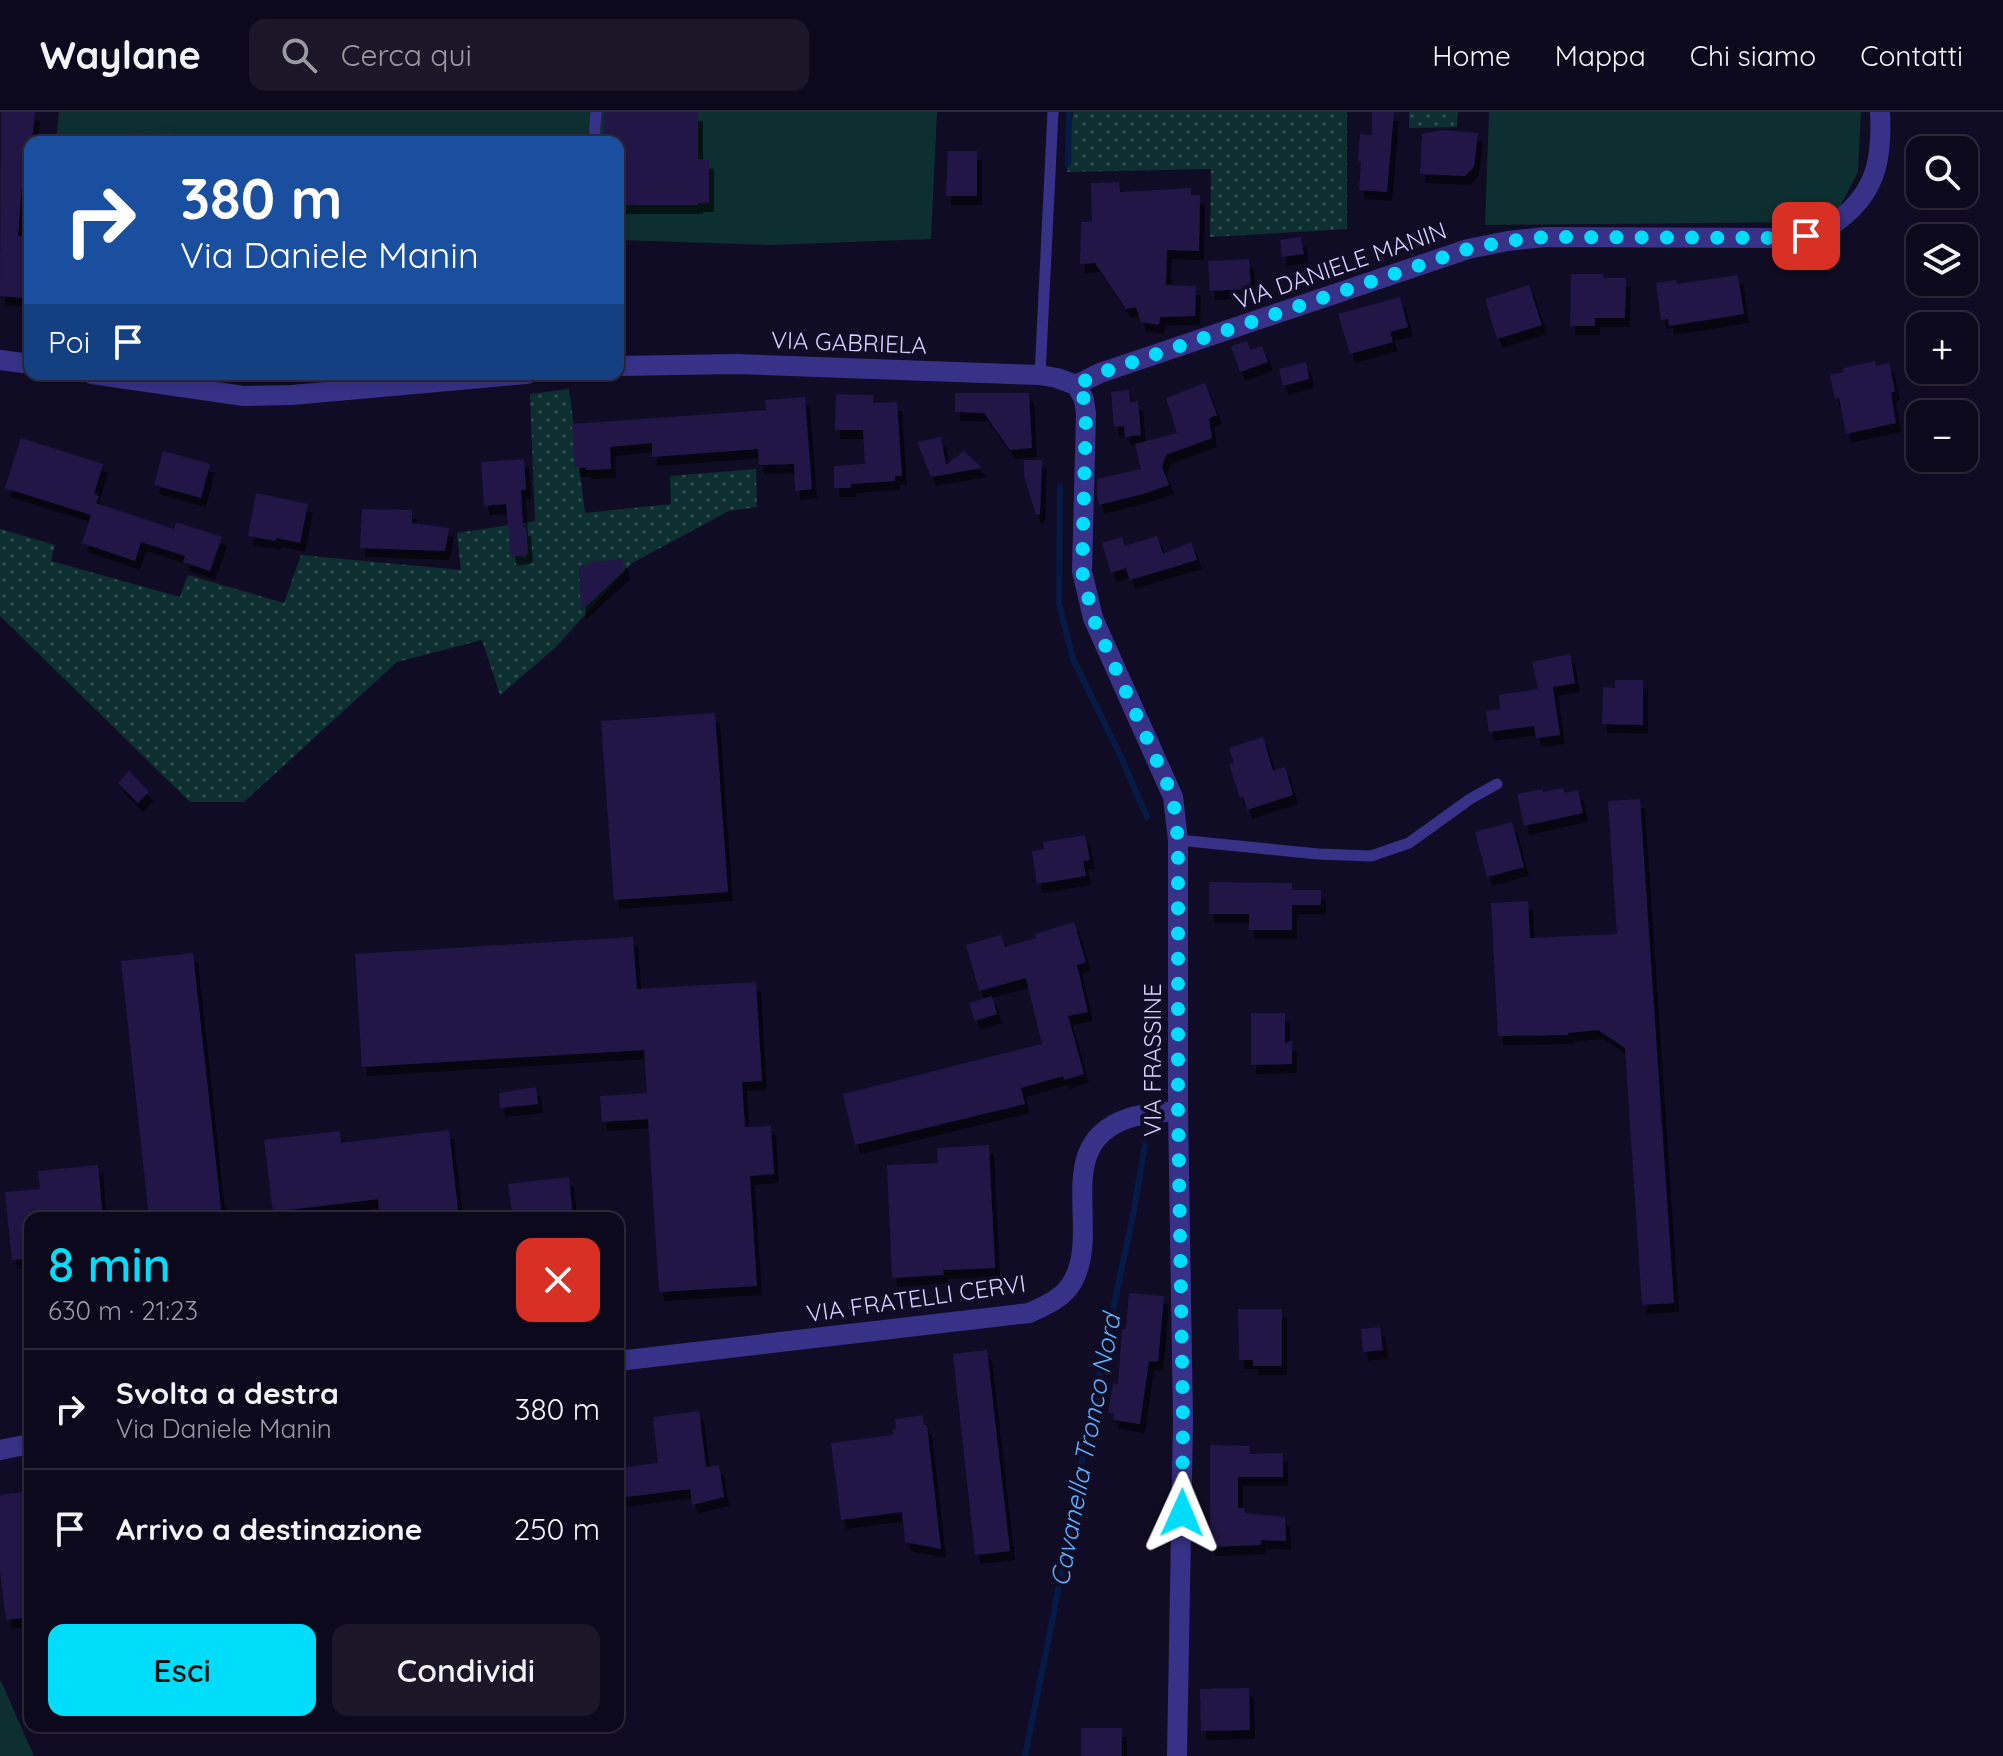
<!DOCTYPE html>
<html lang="it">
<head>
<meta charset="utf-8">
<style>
	:root { --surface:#0d091c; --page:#1b1729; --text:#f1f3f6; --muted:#9a9aa3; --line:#2d2a3b; --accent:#00ddfa }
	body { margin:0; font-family:Quicksand,sans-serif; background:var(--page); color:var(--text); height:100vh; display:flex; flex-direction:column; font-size:30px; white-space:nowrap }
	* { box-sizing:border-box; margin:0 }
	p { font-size:26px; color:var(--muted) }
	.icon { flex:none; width:44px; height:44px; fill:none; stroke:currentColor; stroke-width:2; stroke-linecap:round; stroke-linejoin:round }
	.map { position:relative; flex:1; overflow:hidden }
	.sheet { position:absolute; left:24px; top:1100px; width:600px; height:520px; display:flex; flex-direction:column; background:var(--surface); border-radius:16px; box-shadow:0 4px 12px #0003,0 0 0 2px var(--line) }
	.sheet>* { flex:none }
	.top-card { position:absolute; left:24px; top:24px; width:600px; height:244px; border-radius:16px; box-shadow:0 4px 12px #0003,0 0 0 2px var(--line); background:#1a4fa0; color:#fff; overflow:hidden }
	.fabs { position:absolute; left:1906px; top:24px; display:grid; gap:16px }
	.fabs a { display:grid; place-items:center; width:72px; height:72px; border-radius:16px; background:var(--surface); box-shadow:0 4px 12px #0003,0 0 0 2px var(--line); font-size:40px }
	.pin { position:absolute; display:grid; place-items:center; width:68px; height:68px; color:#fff; margin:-34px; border-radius:16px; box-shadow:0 4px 12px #0006 }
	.me { position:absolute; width:88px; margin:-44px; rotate:1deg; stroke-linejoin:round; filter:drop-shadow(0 0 6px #0008) }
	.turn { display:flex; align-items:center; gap:28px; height:168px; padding:0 24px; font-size:36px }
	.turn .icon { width:104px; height:104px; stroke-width:2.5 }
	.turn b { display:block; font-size:56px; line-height:68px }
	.then { display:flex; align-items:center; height:76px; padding:0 24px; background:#0003; gap:16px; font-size:30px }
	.round { display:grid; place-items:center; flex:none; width:84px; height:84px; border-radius:16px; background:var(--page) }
	.head { display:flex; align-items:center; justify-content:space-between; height:136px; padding:0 24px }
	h1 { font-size:48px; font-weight:600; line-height:60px; color:var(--accent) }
	.button { display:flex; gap:16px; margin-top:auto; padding:16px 24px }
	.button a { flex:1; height:92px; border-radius:16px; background:var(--accent); color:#111; font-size:32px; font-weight:600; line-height:92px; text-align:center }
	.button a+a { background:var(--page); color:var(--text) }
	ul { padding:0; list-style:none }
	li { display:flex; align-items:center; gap:24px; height:120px; padding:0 24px; border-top:2px solid var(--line) }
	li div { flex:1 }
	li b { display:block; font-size:30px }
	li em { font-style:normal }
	header { display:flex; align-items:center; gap:48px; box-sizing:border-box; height:112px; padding:0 40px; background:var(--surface); border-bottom:2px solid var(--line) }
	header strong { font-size:38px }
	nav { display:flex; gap:44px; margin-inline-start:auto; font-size:28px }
	.search { width:560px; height:72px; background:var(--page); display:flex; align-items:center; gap:20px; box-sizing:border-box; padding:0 28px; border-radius:16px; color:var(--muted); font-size:30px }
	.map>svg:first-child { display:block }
	.grass { fill:#0e2f2f }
	.park { fill:url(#park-crowns) }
	.garden { fill:url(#garden-dots) }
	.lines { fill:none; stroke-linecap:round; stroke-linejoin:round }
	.stream { stroke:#051b45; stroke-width:6 }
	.building { fill:#211647; filter:url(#shadow) }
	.lane { stroke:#373288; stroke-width:11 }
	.street { stroke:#373288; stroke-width:20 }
	.route { stroke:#00ddfa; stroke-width:14; stroke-dasharray:0 25.2 }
	.labels { text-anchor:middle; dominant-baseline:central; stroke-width:8; stroke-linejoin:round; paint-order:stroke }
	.street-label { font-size:24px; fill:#d6cfff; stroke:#110c25 }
	.water-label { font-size:26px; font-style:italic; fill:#5db1ff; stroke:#110c25 }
</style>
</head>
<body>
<header>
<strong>Waylane</strong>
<div class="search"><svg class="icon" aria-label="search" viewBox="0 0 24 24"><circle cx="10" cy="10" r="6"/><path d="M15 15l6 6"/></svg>Cerca qui</div>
<nav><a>Home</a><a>Mappa</a><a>Chi siamo</a><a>Contatti</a></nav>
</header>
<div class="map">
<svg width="2003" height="1644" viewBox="0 0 2003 1644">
	<defs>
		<pattern id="park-crowns" width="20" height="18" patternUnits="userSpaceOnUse" patternTransform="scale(2)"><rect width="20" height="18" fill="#0e2f2f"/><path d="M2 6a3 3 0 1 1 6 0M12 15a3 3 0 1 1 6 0" fill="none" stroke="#304c4e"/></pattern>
		<pattern id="garden-dots" width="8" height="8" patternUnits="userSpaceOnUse" patternTransform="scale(2)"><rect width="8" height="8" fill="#0e2f2f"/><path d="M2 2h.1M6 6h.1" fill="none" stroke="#304c4e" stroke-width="1.8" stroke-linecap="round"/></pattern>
		<filter id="shadow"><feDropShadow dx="5" dy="9" stdDeviation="0" flood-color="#0009"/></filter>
	</defs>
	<rect width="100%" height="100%" fill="#110c25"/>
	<!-- grass -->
	<path class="grass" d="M 59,0 L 937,0 L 931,127 L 770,133 L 618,128 L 618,30 L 177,30 L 172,13 L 95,30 L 56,30 Z
		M 1489,0 L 1861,0 L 1858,60 L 1837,100 L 1798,110 L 1485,113 Z
		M 0,1569 L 1,1569 L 34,1644 L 0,1644 Z"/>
	<!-- park -->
	<path class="park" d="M 172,13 L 177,30 L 95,30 Z"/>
	<!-- garden -->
	<path class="garden" d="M 1073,0 L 1347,0 L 1347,117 L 1210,125 L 1211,57 L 1067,60 Z
		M 1409,0 L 1458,0 L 1457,15 L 1409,16 Z
		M 569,277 L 585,401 L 671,392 L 670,364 L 756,357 L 757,395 L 729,399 L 632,451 L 555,536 L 500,583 L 482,528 L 397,550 L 244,690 L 190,690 L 0,504 L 0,417 L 55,433 L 51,449 L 180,485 L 188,463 L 284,491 L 301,443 L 461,458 L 457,421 L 535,409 L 530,282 Z"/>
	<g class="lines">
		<!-- stream -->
		<path class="stream" d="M 1068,52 L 1069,0
			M 1060,375 L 1059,492 L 1073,547 L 1121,645 L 1147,705
			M 1025,1644 L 1053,1505 L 1089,1311 L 1133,1103 L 1145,1033"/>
	</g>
	<!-- building -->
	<path class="building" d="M 1,0 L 35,0 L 32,30 L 30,30 L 30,61 L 23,61 L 18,124 L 28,124 L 23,186 L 0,184 Z
		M 604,0 L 698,0 L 698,47 L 709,48 L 709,91 L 698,91 L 698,93 L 618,93 L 618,30 L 603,30 Z
		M 1372,0 L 1394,0 L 1387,80 L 1359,78 L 1361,49 L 1358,49 L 1360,22 L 1372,23 Z
		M 1442,18 L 1478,21 L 1474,55 L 1465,64 L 1420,62 L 1422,22 Z
		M 948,39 L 977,39 L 977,84 L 946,84 Z
		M 1119,70 L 1120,80 L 1191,76 L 1191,83 L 1200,83 L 1199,139 L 1167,138 L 1166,173 L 1196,174 L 1195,204 L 1160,205 L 1159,213 L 1141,210 L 1136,195 L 1126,197 L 1095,151 L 1080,152 L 1081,110 L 1092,110 L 1091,71 Z
		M 1301,125 L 1304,142 L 1282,145 L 1280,128 Z
		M 1249,147 L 1251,177 L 1210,179 L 1208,149 Z
		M 1571,162 L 1603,162 L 1603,166 L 1626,166 L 1625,206 L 1595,206 L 1595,214 L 1570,214 Z
		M 1738,163 L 1744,202 L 1669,214 L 1668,207 L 1661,208 L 1656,171 L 1676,168 L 1677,172 Z
		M 1529,173 L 1542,213 L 1497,227 L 1485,187 Z
		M 1400,185 L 1408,215 L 1390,220 L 1393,230 L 1350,242 L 1338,202 Z
		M 1247,229 L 1250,238 L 1262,234 L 1268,250 L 1240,260 L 1231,234 Z
		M 1875,249 L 1876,254 L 1889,251 L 1895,279 L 1891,281 L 1896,311 L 1846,322 L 1839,286 L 1835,287 L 1830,263 L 1844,260 L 1843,256 Z
		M 1306,250 L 1309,267 L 1283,274 L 1279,257 Z
		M 1205,271 L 1217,303 L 1209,306 L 1212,326 L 1166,343 L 1162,355 L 1169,373 L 1143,382 L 1099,393 L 1097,382 L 1097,367 L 1141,357 L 1135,332 L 1177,321 L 1166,286 Z
		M 1129,278 L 1130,290 L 1138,289 L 1141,323 L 1125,325 L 1124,314 L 1114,315 L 1111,280 Z
		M 955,281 L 1029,281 L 1032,336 L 1010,338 L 984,301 L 955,300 Z
		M 836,282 L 873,283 L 873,291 L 897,290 L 902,364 L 895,364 L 895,369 L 851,372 L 851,376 L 834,376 L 834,354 L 865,352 L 863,318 L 835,318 Z
		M 805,285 L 812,377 L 795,379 L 794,352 L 759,353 L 758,337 L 652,345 L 652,331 L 610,335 L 611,357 L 586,358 L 586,356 L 575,356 L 572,312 L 766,298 L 765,288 Z
		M 941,325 L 946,353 L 964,339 L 982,356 L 931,365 L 917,330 Z
		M 21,326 L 103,352 L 94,382 L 99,384 L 96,391 L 174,417 L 176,410 L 222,425 L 210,459 L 183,450 L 185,444 L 141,430 L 135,449 L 82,431 L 91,403 L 5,376 Z
		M 163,339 L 210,352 L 201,386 L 154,373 Z
		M 524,347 L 526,378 L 521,378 L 523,415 L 526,415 L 528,442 L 511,445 L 506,392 L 484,394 L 481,350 Z
		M 1024,348 L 1042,348 L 1040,402 L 1036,403 L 1024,364 Z
		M 256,381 L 308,392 L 300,431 L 277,426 L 275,429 L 248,424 Z
		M 362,397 L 412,398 L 412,411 L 449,416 L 445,439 L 360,436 Z
		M 1157,424 L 1163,442 L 1191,430 L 1197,448 L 1130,468 L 1126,457 L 1129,455 L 1111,461 L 1102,431 L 1122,425 L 1125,434 Z
		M 623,447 L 625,458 L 581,499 L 579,454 L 591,452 L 591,450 Z
		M 1570,542 L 1575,571 L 1553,575 L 1560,623 L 1536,626 L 1534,614 L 1489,620 L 1486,599 L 1500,597 L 1499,583 L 1538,577 L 1532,550 Z
		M 1615,568 L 1643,568 L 1643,613 L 1602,612 L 1603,575 L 1615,576 Z
		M 715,601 L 728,780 L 614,788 L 601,609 Z
		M 1263,625 L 1273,659 L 1285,655 L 1293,683 L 1247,698 L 1243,685 L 1240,686 L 1229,652 L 1234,651 L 1229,636 Z
		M 129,659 L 149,680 L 138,691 L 118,671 Z
		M 1563,676 L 1564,681 L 1578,678 L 1583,701 L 1524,714 L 1517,682 L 1543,677 L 1543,680 Z
		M 1640,687 L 1674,1191 L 1642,1193 L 1625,936 L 1598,918 L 1568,921 L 1568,923 L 1498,924 L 1491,791 L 1528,789 L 1530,826 L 1617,822 L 1608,689 Z
		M 1512,710 L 1524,755 L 1487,765 L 1475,720 Z
		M 1085,723 L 1090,748 L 1083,749 L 1086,764 L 1037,772 L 1032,739 L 1044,737 L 1043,730 Z
		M 1209,770 L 1292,771 L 1292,778 L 1321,778 L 1321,793 L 1292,793 L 1292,818 L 1249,818 L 1249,802 L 1209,802 Z
		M 1074,810 L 1086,850 L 1077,853 L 1088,900 L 1068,904 L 1084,962 L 1064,968 L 1063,964 L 1021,976 L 1025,992 L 855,1033 L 843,982 L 1042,932 L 1026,866 L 979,879 L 966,833 L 1001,823 L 1005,835 L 1036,826 L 1035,822 Z
		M 633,825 L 637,877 L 756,870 L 762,969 L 742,970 L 745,1015 L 771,1014 L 774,1062 L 750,1064 L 757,1174 L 659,1180 L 648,1007 L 602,1010 L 600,984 L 647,981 L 644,938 L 362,955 L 355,842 Z
		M 193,841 L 222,1106 L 149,1106 L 121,849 Z
		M 992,884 L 997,902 L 975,909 L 969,891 Z
		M 1251,901 L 1285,901 L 1285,931 L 1292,929 L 1292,952 L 1251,953 Z
		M 536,975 L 538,992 L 500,996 L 499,981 Z
		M 449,1018 L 459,1106 L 380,1106 L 378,1087 L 273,1100 L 264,1028 L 340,1019 L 341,1031 Z
		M 989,1033 L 995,1156 L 943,1158 L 944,1163 L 892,1166 L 887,1053 L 938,1051 L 937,1036 Z
		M 98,1053 L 103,1106 L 30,1106 L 30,1146 L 12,1148 L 5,1080 L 40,1077 L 38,1059 Z
		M 569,1065 L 573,1106 L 513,1106 L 508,1072 Z
		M 1129,1181 L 1164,1184 L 1158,1250 L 1149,1249 L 1140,1312 L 1113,1308 L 1114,1302 L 1108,1301 L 1113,1271 L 1118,1272 L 1122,1217 L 1126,1217 Z
		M 1238,1197 L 1282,1197 L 1282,1254 L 1253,1254 L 1253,1248 L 1239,1248 Z
		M 1380,1215 L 1383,1238 L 1363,1240 L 1361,1217 Z
		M 987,1238 L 1010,1439 L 975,1443 L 953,1242 Z
		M 699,1299 L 706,1355 L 719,1353 L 724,1385 L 692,1393 L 690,1377 L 618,1386 L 618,1356 L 658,1351 L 653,1305 Z
		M 923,1303 L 924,1313 L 927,1313 L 941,1437 L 905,1430 L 902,1400 L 841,1408 L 831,1331 L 893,1323 L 893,1318 L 896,1317 L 895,1307 Z
		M 1210,1333 L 1250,1334 L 1249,1342 L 1283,1341 L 1283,1365 L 1238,1365 L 1238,1396 L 1244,1396 L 1245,1401 L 1285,1405 L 1286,1429 L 1261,1428 L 1261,1433 L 1210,1435 Z
		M 30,1379 L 30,1505 L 6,1508 L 0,1460 L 0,1383 Z
		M 1249,1576 L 1250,1618 L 1201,1619 L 1200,1577 Z
		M 1081,1616 L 1122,1616 L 1122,1644 L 1081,1644 Z"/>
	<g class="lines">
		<!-- lane -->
		<path class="lane" d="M 594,30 L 596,0
			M 1040,263 L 1053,0
			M 1178,728 L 1318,742 L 1371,744 L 1409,731 L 1470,687 L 1497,672"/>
		<!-- street -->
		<path class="street" d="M 0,248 L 30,252
			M 618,254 L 736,252 L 1040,263 L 1057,266 L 1076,273
			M 92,262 L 244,284 L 292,283 L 527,262
			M 1076,273 L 1084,287 L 1086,302 L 1082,459 L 1093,506 L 1173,685 L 1178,728 L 1178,998 L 1183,1309 L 1177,1644
			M 1076,273 L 1100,261 L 1468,137 L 1508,129 L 1545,125 L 1788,126 C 1798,125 1809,124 1819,120 C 1828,117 1838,109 1845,103 C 1878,75 1882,42 1880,0
			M 618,1249 L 1029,1201 C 1045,1194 1064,1186 1073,1169 C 1102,1116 1050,1032 1129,1006 C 1144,1001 1162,1001 1178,998
			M 0,1338 L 30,1332"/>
	</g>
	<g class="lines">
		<!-- route -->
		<path class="route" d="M 1182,1401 L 1183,1309 L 1178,998 L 1178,728 L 1173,685 L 1093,506 L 1082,459 L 1086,302 L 1084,287 L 1076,273 L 1100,261 L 1468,137 L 1508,129 L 1545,125 L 1788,126 L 1806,124"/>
	</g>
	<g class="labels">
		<!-- street labels -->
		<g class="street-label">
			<text transform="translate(1340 153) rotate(-19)">VIA DANIELE MANIN</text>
			<text transform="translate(849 230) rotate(2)">VIA GABRIELA</text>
			<text transform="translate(1152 948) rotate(-90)">VIA FRASSINE</text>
			<text transform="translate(916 1186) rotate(-8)">VIA FRATELLI CERVI</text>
		</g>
		<!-- water labels -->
		<g class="water-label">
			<text transform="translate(1085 1338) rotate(-79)">Cavanella Tronco Nord</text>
		</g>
	</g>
</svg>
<div class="fabs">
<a><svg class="icon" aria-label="search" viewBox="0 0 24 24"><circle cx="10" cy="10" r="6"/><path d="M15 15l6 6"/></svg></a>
<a><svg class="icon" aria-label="layers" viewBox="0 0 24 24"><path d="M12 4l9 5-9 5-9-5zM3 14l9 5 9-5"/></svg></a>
<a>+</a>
<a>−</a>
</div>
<div class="pin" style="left:1806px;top:124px;background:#d93025"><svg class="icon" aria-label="arrive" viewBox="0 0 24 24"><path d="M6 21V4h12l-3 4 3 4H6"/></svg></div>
<svg class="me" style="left:1182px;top:1401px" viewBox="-20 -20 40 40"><path d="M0-17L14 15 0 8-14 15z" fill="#00ddfa" stroke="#fff" stroke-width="4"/></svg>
<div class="top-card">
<div class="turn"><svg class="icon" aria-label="right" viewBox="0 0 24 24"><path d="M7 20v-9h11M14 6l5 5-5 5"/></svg><div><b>380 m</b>Via Daniele Manin</div></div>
<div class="then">Poi<svg class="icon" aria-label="arrive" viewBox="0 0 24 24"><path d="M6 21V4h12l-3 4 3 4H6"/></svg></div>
</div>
<section class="sheet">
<div class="head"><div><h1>8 min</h1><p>630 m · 21:23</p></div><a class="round" style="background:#d93025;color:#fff"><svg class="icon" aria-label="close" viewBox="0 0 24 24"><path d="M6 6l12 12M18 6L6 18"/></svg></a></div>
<ul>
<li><svg class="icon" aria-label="right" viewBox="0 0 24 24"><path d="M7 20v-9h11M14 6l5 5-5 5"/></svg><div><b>Svolta a destra</b><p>Via Daniele Manin</p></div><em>380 m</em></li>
<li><svg class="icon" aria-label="arrive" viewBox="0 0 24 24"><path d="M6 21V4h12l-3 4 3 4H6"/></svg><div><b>Arrivo a destinazione</b></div><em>250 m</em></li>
</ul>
<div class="button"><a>Esci</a><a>Condividi</a></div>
</section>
</div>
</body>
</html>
